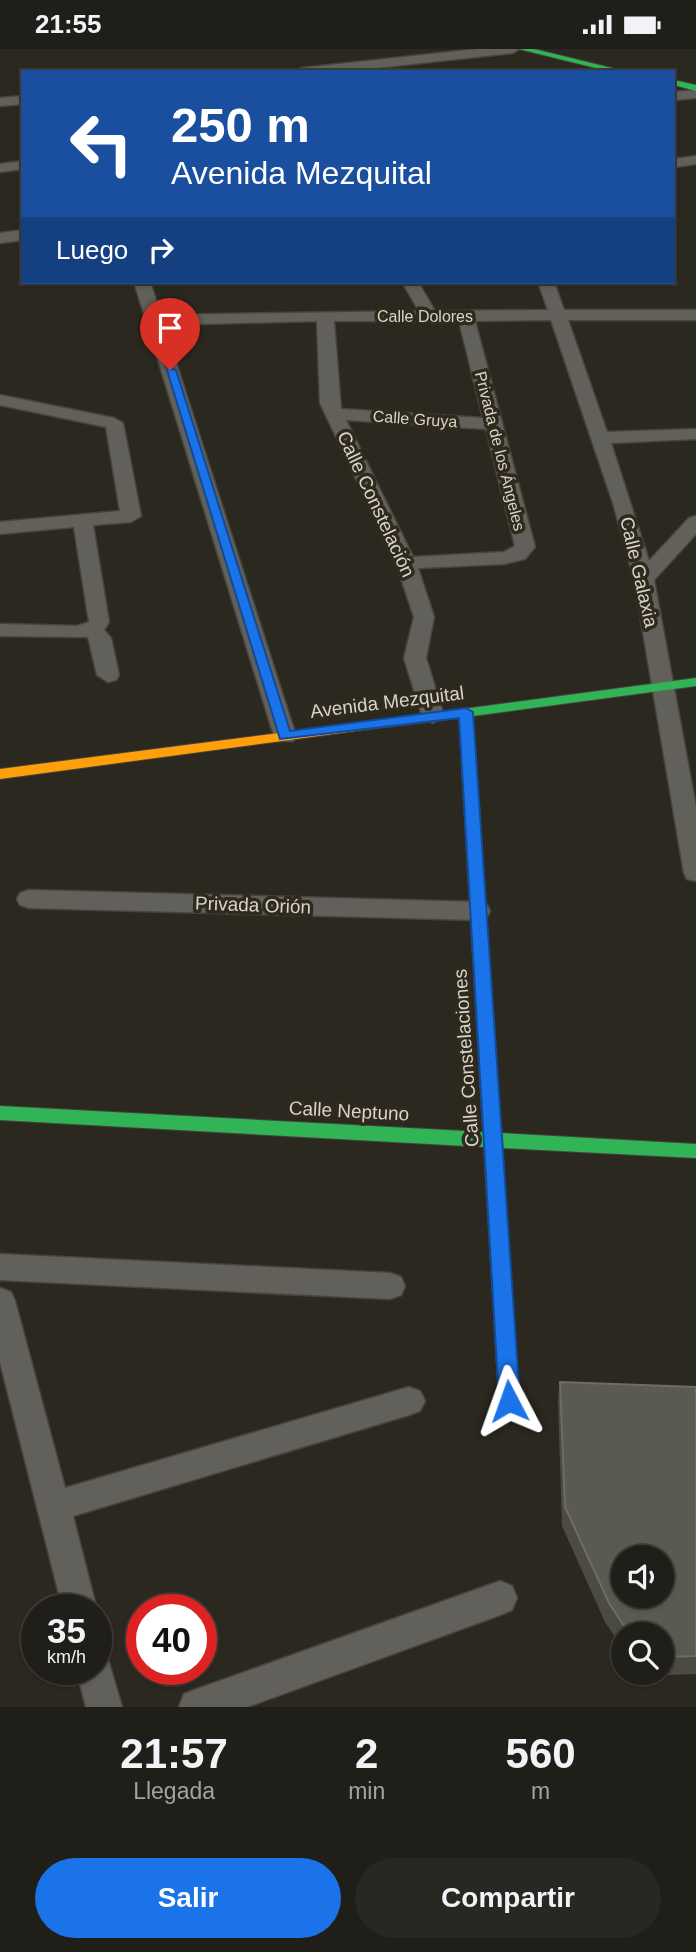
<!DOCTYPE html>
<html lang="es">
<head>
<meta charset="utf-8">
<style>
	:root { --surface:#201e18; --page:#282721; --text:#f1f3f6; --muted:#a2a2a2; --line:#3d3c37; --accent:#1a73e8 }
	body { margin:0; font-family:Helvetica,sans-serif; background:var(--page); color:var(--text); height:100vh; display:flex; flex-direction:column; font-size:26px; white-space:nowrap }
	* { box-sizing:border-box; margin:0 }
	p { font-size:23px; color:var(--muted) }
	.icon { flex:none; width:38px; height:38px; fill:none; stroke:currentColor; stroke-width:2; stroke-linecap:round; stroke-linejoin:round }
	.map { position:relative; height:1658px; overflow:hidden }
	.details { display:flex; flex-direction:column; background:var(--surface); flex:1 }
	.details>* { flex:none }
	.hud { position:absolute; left:21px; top:21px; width:654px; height:214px; border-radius:0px; box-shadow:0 2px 5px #0004,0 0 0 2px var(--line); background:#1a4fa0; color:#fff; overflow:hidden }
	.fabs { position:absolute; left:611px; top:1496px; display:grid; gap:14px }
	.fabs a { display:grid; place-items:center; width:63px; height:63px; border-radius:50%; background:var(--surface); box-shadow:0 2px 5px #0004,0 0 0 2px var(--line); font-size:35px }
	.speed { position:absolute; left:21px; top:1545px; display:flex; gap:14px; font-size:35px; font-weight:700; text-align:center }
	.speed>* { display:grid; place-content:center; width:91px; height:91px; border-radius:50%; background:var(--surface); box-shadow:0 2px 5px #0004,0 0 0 2px var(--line); line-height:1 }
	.speed small { font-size:18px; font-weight:400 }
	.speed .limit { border:10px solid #d22; background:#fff; color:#111 }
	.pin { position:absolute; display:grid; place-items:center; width:60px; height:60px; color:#fff; margin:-72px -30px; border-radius:50% 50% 50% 0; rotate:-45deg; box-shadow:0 0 7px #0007 }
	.pin .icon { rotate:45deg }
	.me { position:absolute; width:77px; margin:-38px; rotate:356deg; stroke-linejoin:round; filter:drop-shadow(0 0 5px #0008) }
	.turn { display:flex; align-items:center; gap:24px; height:147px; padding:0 35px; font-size:32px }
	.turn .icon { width:91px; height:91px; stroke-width:2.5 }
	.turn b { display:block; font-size:49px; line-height:60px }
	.then { display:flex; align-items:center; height:66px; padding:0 35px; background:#0003; gap:14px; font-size:26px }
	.eta { display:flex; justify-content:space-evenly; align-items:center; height:119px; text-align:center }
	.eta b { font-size:42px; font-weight:700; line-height:49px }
	.button { display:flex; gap:14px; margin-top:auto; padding:14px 35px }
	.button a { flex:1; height:80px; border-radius:42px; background:var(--accent); color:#fff; font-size:28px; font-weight:700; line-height:80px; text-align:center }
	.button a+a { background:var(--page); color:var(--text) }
	.status { display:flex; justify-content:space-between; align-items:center; height:49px; padding:0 35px; background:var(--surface); direction:ltr }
	.status svg { height:19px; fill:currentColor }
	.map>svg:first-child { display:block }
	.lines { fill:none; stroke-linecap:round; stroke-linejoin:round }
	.street-casing { stroke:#46443d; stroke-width:3 }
	.fast-casing { stroke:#46443d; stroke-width:2 }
	.slow-casing { stroke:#46443d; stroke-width:2 }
	.jam-casing { stroke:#46443d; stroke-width:2 }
	.street { fill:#62605a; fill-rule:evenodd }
	.fast { fill:#30b455; fill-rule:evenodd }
	.slow { fill:#ff9f0a; fill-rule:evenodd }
	.jam { fill:#e5322d; fill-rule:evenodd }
	.wall { fill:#4c4b41 }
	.building { fill:#5a5a50; stroke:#6e6d63; stroke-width:2; fill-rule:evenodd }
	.route { fill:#1a73e8; stroke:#114b97; stroke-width:2 }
	.labels { text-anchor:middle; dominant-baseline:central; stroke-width:7; stroke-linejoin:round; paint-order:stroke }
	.far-street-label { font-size:16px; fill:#d7d4cb; stroke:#2f2a1c }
	.street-label { font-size:19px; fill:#d7d4cb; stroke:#2f2a1c }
</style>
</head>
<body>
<div class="status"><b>21:55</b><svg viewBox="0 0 49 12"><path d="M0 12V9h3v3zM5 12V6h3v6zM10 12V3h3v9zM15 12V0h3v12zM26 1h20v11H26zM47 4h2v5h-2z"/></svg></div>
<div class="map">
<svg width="696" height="1658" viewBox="0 0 696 1658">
	<rect width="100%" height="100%" fill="#2b2820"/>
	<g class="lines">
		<!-- street casing -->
		<g class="street-casing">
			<path id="street" d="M 478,0 L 519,0 L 513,4 L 340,23 L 296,23 L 302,19 Z
				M 696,41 L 696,49 L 674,51 L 674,43 Z
				M 23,47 L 23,55 L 0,57 L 0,49 Z
				M 696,107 L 696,115 L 674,118 L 674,110 Z
				M 23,112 L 23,120 L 0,123 L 0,115 Z
				M 23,181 L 23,191 L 0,194 L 0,184 Z
				M 134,233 L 150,233 L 161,266 L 419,262 L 402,233 L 418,233 L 435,262 L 548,261 L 538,233 L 554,233 L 564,261 L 696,261 L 696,271 L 568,271 L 607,383 L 696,380 L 696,390 L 611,394 L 649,512 L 689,469 L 696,467 L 696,485 L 654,531 L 696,758 L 696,832 L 687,830 L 684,824 L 634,530 L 613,454 L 551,271 L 475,272 L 535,498 L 525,510 L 504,515 L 418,519 L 434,568 L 426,609 L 444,667 L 433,674 L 422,667 L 404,609 L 414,568 L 396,514 L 320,354 L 317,272 L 164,276 L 296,687 L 293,692 L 277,692 L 274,687 ZM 334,272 L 459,272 L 483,369 L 341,360 ZM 346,371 L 486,380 L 515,497 L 504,503 L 413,508 Z
				M 0,346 L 114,369 L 123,374 L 141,467 L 131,473 L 93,476 L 109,573 L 104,581 L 111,589 L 119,626 L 116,631 L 108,633 L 97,626 L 88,588 L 0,587 L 0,575 L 77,577 L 89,573 L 74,478 L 0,485 L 0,473 L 120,462 L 106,378 L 0,356 Z
				M 29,841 L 478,853 L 487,856 L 490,862 L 487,868 L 478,871 L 29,859 L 20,856 L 17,850 L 20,844 Z
				M 0,1205 L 390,1224 L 401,1228 L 405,1237 L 401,1246 L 390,1250 L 0,1231 Z
				M 0,1239 L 11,1243 L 15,1252 L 65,1439 L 409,1338 L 420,1342 L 425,1352 L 420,1362 L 409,1366 L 73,1467 L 97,1561 L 96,1564 L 96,1561 L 63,1561 L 0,1313 Z
				M 500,1532 L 512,1537 L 517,1549 L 512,1561 L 500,1566 L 247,1658 L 179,1658 L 184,1645 L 197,1640 Z
				M 96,1603 L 107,1607 L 122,1658 L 86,1658 L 76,1620 L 96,1620 Z"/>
		</g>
		<!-- fast casing -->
		<g class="fast-casing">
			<path id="fast" d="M 519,0 L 534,0 L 628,23 L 612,23 Z
				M 674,31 L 696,36 L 696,42 L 674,36 Z
				M 696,629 L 696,637 L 473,667 L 501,1084 L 696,1095 L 696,1109 L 502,1099 L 504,1133 L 502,1138 L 495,1140 L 488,1138 L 486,1133 L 484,1098 L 0,1071 L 0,1057 L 483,1083 L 459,669 L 387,678 L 380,674 L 387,670 Z"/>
		</g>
		<!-- slow casing -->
		<g class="slow-casing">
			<path id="slow" d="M 387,670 L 392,671 L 394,674 L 392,677 L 0,730 L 0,720 Z"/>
		</g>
		<!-- jam casing -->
		<g class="jam-casing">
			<path id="jam" d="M 495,1126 L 502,1128 L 504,1133 L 519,1352 L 516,1358 L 509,1361 L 502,1358 L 499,1352 L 486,1133 L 488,1128 Z"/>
		</g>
		<!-- street -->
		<use href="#street" class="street"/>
		<!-- fast -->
		<use href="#fast" class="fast"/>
		<!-- slow -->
		<use href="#slow" class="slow"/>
		<!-- jam -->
		<use href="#jam" class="jam"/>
	</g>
	<!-- wall -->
	<path class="wall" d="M 560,1333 L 696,1338 L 696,1625 L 641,1627 L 639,1624 L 662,1624 L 662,1586 L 623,1586 L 623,1600 L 605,1573 L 562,1477 L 558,1352 Z"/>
	<!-- building -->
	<path class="building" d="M 560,1333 L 696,1338 L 696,1607 L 662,1608 L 662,1586 L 630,1586 L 609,1554 L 565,1458 ZM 623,1508 L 662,1508 L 662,1547 L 623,1547 Z"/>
	<!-- route -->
	<path class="route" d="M 166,318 L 176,321 L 290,682 L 466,659 L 473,663 L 520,1352 L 517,1358 L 509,1361 L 502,1358 L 499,1352 L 459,669 L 280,690 Z"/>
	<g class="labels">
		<!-- far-street labels -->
		<g class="far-street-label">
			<text x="425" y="267">Calle Dolores</text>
			<text transform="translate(415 370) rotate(4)">Calle Gruya</text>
			<text transform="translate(500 402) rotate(76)">Privada de los Ángeles</text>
		</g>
		<!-- street labels -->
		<g class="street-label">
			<text transform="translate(376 455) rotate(65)">Calle Constelación</text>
			<text transform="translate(639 523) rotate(77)">Calle Galaxia</text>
			<text transform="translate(387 653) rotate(-7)">Avenida Mezquital</text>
			<text transform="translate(253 856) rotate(2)">Privada Orión</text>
			<text transform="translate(466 1009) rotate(-94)">Calle Constelaciones</text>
			<text transform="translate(349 1062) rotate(3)">Calle Neptuno</text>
		</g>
	</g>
</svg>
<div class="fabs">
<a><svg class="icon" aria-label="sound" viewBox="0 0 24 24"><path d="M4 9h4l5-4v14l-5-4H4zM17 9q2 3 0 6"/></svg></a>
<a><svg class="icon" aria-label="search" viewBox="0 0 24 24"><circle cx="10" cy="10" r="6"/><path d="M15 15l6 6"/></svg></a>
</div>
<div class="speed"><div>35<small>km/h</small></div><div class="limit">40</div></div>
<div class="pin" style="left:170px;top:321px;background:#d93025"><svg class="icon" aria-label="arrive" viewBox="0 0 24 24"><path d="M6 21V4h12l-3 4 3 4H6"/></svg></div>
<svg class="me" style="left:509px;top:1352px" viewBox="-20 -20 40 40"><path d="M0-17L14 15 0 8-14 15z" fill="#1a73e8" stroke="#fff" stroke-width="4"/></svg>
<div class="hud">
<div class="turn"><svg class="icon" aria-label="left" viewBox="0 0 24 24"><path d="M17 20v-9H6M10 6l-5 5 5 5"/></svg><div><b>250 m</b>Avenida Mezquital</div></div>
<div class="then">Luego<svg class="icon" aria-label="right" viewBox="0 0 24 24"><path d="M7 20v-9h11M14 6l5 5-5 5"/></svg></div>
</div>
</div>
<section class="details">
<div class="eta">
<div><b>21:57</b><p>Llegada</p></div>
<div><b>2</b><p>min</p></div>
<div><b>560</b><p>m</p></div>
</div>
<div class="button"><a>Salir</a><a>Compartir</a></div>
</section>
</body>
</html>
